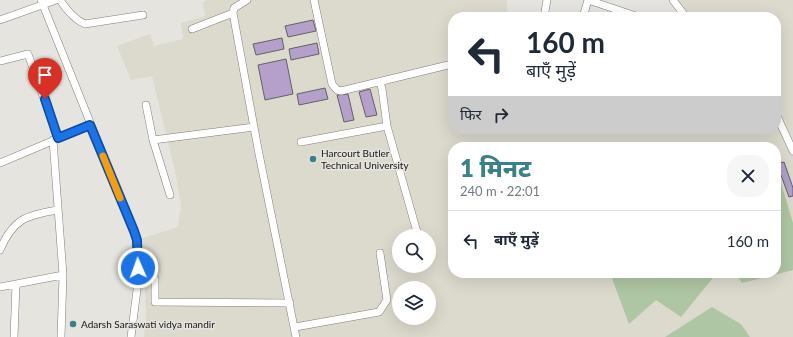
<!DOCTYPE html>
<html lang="hi">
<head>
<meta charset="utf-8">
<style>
	:root { --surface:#fff; --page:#f6f6f7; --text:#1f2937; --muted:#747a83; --line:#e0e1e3; --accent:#39808a }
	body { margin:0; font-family:Lato,"Noto Sans Devanagari",sans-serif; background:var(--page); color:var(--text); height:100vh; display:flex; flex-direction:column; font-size:15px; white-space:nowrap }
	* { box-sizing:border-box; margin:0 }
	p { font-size:13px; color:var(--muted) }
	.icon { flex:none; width:22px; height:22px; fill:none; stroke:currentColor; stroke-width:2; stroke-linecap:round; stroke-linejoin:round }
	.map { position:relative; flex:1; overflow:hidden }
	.panel { position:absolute; left:448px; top:142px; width:333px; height:136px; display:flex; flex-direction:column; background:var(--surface); border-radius:16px; box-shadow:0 4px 16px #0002 }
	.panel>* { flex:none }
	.banner { position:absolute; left:448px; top:12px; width:333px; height:122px; border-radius:16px; box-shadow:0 4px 16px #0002; background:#fff; color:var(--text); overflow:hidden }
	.fabs { position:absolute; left:392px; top:229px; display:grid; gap:8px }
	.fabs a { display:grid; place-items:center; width:44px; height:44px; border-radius:50%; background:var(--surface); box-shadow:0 4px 16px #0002; font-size:20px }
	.pin { position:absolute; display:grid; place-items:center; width:34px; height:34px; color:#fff; margin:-41px -17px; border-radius:50% 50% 50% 0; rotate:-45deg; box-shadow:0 0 4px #0007 }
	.pin .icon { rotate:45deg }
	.me { position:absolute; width:44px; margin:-22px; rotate:358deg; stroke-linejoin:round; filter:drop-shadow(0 0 3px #0008) }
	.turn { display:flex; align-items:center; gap:14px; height:84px; padding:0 12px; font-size:18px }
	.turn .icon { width:52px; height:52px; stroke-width:2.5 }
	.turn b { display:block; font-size:28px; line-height:34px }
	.then { display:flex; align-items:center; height:38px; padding:0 12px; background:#0003; gap:8px; font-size:15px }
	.round { display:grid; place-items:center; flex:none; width:42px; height:42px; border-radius:16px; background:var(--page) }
	.headline { display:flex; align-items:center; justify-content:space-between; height:68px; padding:0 12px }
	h1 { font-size:24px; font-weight:800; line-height:30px; color:var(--accent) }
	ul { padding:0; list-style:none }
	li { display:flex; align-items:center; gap:12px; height:60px; padding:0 12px; border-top:1px solid var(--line) }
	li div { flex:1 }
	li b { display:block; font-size:15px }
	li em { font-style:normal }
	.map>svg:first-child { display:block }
	.built { fill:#dcd9cd; fill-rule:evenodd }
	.green { fill:#aec6a3 }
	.building { fill:#b4a0cb; stroke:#626165 }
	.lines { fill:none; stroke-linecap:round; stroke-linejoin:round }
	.minor-casing { stroke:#7f7e7a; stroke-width:8 }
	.minor { stroke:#fff; stroke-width:7 }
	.route-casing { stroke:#114b97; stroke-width:10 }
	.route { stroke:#1a73e8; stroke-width:7 }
	.slow { stroke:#f59e0b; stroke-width:7 }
	.poi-dot { fill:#39808a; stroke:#e5e4df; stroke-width:1.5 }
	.labels { text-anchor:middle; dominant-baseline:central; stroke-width:3; stroke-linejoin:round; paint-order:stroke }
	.poi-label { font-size:10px; fill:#151413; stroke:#e5e4df; text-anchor:start }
</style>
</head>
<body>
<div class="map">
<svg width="793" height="337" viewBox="0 0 793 337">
	<rect width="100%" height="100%" fill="#e5e4df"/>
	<!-- built -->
	<path class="built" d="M 207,0 L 507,0 L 507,17 L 453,17 L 453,129 L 776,129 L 776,17 L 691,17 L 678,0 L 793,0 L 793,337 L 750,337 L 741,324 L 712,307 L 665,337 L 144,337 L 146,315 L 143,238 L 178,227 L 181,205 L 175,171 L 152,76 L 131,80 L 117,46 L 150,34 L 154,46 L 183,39 L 181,23 L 205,16 L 203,2 ZM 453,147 L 776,147 L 776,273 L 453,273 ZM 399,236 L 429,236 L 429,266 L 399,266 ZM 399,288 L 429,288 L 429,318 L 399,318 Z"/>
	<!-- green -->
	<path class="green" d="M 781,183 L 793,223 L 793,270 L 742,283 L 735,273 L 776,273 L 776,184 Z
		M 612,273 L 717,273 L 681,317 L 656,300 L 629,324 L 613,281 Z
		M 712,307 L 741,324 L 750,337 L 665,337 Z"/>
	<!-- building -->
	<path class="building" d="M 313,20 L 316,31 L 288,37 L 285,26 Z
		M 282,38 L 284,49 L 256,55 L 253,44 Z
		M 317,43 L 319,54 L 291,60 L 289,49 Z
		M 286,59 L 293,94 L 265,100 L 258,65 Z
		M 325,88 L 328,99 L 299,105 L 297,94 Z
		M 370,89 L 377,115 L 366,117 L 359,92 Z
		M 348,94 L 354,120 L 344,122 L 337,95 Z
		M 784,162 L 793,188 L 793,196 L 789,197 L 781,175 L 776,177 L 776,169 L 779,168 L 777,164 Z"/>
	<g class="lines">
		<!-- minor casing -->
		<g class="minor-casing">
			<path id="minor" d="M 41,0 L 137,239 L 138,282 L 131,337
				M 60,0 C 66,9 75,20 85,24 L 143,15
				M 247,0 L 234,8 L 233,13 L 258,149 L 296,337
				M 314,0 L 332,84 L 337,90 L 341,91 L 448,65
				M 588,0 L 639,17
				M 673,0 L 686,17
				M 544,17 L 547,0
				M 583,17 L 588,0
				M 0,20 L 56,0
				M 192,29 L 233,13
				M 0,61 L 28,54 L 58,138
				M 380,82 L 382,89 L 387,126 L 417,232
				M 146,105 L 153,140
				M 776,114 L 793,151
				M 53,140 L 63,275 L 61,337
				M 301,142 L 387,126
				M 0,163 L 90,125
				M 170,195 L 153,140 L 254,127
				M 0,250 C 13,219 26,215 58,210
				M 155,279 L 155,302 L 290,303
				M 0,287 L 63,275
				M 295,327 L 379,312 L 387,300 L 380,253
				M 14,337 L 16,284"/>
		</g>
		<!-- minor -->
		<use href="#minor" class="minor"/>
	</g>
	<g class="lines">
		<!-- route casing -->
		<g class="route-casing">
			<path id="route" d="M 45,99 L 58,138 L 90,125 L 134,231 L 137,240 L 138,268"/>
		</g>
		<!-- route -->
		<use href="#route" class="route"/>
		<!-- slow -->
		<path class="slow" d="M 103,156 L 120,198"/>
	</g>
	<!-- markers -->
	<g class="poi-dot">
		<circle cx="313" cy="159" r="4"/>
		<circle cx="73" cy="324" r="4"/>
	</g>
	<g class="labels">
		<!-- poi labels -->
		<g class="poi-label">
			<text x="321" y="153">Harcourt Butler<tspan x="321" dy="12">Technical University</tspan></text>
			<text x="81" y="324">Adarsh Saraswati vidya mandir</text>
		</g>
	</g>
</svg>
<div class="fabs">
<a><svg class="icon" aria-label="search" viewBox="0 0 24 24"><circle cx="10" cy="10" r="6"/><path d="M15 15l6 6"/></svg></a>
<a><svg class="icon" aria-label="layers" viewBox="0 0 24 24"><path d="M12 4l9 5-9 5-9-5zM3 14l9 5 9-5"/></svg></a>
</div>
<div class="pin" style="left:45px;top:99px;background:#d93025"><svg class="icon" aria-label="arrive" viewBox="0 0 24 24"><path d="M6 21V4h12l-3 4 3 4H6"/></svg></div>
<svg class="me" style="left:138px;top:268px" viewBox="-20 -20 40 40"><circle r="17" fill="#1a73e8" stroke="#fff" stroke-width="3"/><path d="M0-11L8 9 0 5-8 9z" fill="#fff"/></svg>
<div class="banner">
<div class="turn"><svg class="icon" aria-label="left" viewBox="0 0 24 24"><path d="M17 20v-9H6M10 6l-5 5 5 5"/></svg><div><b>160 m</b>बाएँ मुड़ें</div></div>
<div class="then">फिर<svg class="icon" aria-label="right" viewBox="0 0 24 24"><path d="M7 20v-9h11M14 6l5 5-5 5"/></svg></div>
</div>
<section class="panel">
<div class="headline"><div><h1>1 मिनट</h1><p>240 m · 22:01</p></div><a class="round"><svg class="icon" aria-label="close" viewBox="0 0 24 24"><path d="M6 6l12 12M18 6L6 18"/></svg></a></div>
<ul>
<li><svg class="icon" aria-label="left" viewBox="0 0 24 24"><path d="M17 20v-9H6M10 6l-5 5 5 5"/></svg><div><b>बाएँ मुड़ें</b></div><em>160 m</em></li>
</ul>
</section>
</div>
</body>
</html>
